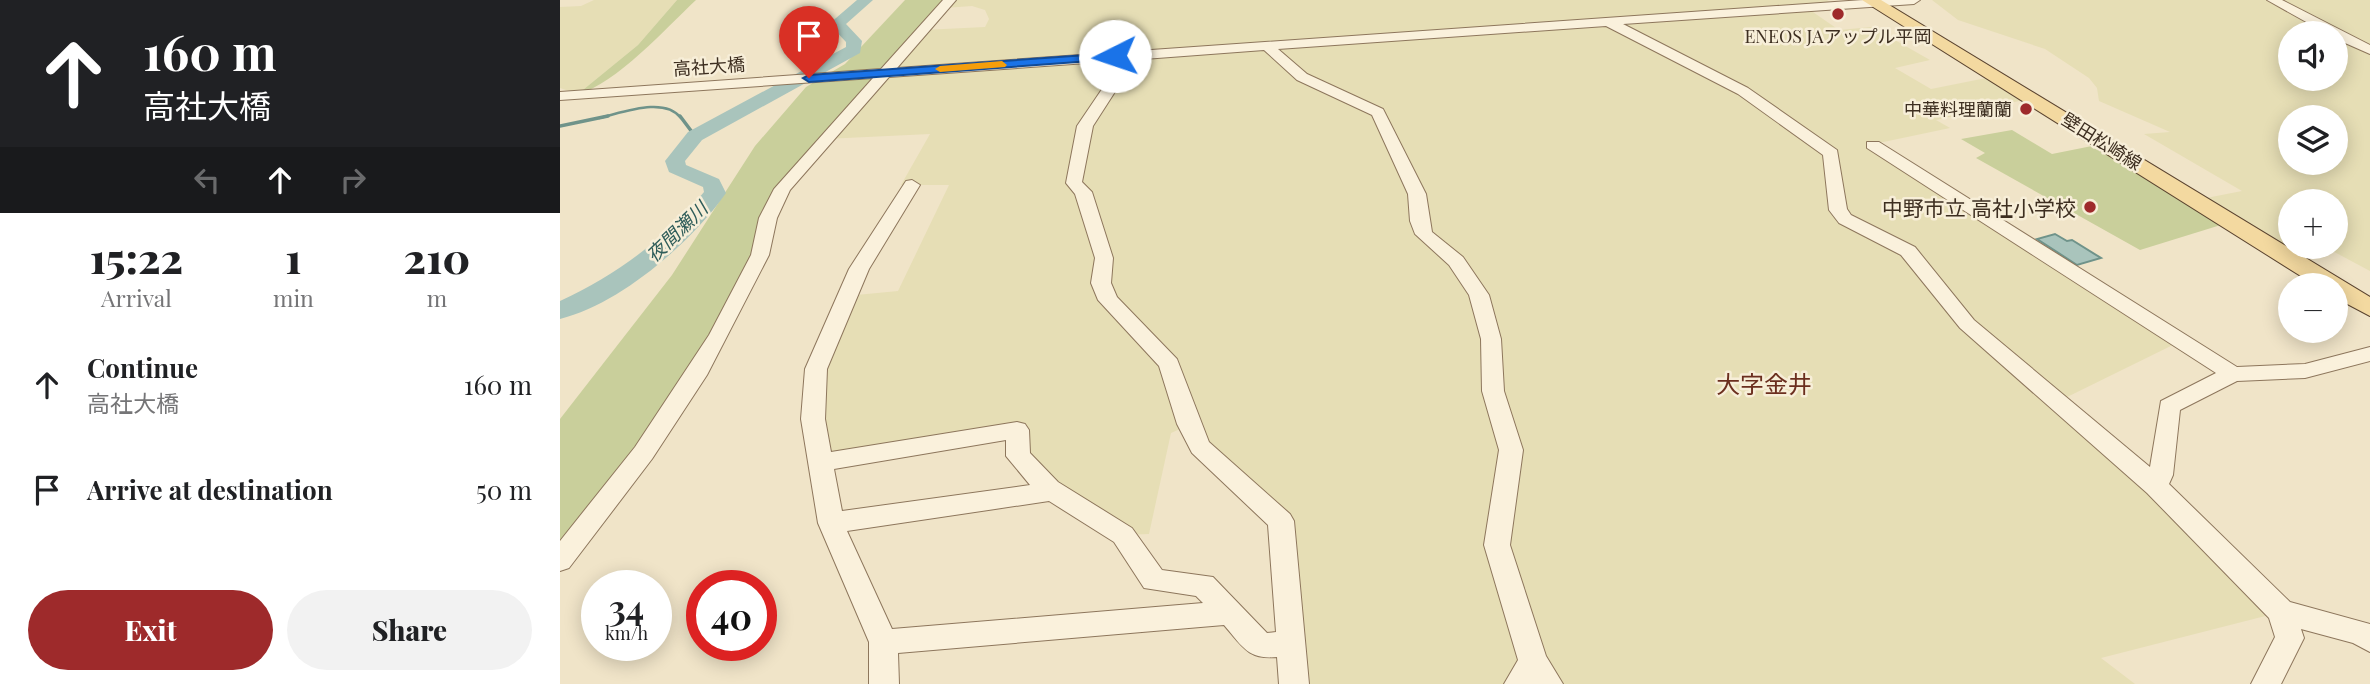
<!DOCTYPE html>
<html lang="en">
<head>
<meta charset="utf-8">
<style>
	:root { --surface:#fff; --page:#f2f2f2; --text:#202124; --muted:#757577; --accent:#9e2a2b }
	body { margin:0; font-family:"Playfair Display","Noto Sans JP",serif; background:var(--page); color:var(--text); height:100vh; display:flex; flex-direction:column; font-size:26px; white-space:nowrap }
	* { box-sizing:border-box; margin:0 }
	p { font-size:23px; color:var(--muted) }
	.icon { flex:none; width:38px; height:38px; fill:none; stroke:currentColor; stroke-width:2; stroke-linecap:round; stroke-linejoin:round }
	.map { position:relative; flex:1; overflow:hidden }
	.side { display:flex; flex-direction:column; background:var(--surface); width:560px }
	.side>* { flex:none }
	.guide { background:#202124; color:#fff; overflow:hidden }
	.buttons { position:absolute; left:1718px; top:21px; display:grid; gap:14px }
	.buttons a { display:grid; place-items:center; width:70px; height:70px; border-radius:50%; background:var(--surface); box-shadow:0 4px 18px #0003; font-size:35px }
	.speed { position:absolute; left:21px; top:570px; display:flex; gap:14px; font-size:35px; font-weight:700; text-align:center }
	.speed>* { display:grid; place-content:center; width:91px; height:91px; border-radius:50%; background:var(--surface); box-shadow:0 4px 18px #0003; line-height:1 }
	.speed small { font-size:18px; font-weight:400 }
	.speed .limit { border:10px solid #d22; background:#fff; color:#111 }
	.pin { position:absolute; display:grid; place-items:center; width:60px; height:60px; color:#fff; margin:-72px -30px; border-radius:50% 50% 50% 0; rotate:-45deg; box-shadow:0 0 7px #0007 }
	.pin .icon { rotate:45deg }
	.me { position:absolute; width:77px; margin:-38px; rotate:266deg; stroke-linejoin:round; filter:drop-shadow(0 0 5px #0008) }
	.turn { display:flex; align-items:center; gap:24px; height:147px; padding:0 28px; font-size:32px }
	.turn .icon { width:91px; height:91px; stroke-width:2.5 }
	.turn b { display:block; font-size:49px; line-height:60px }
	.lanes { display:flex; align-items:center; height:66px; padding:0 28px; background:#0003; justify-content:center; gap:35px; direction:ltr }
	.lanes .off { opacity:.35 }
	.eta { display:flex; justify-content:space-evenly; align-items:center; height:119px; text-align:center }
	.eta b { font-size:42px; font-weight:800; line-height:49px }
	.primary-button { display:flex; gap:14px; margin-top:auto; padding:14px 28px }
	.primary-button a { flex:1; height:80px; border-radius:42px; background:var(--accent); color:#fff; font-size:28px; font-weight:800; line-height:80px; text-align:center }
	.primary-button a+a { background:var(--page); color:var(--text) }
	ul { padding:0; list-style:none }
	li { display:flex; align-items:center; gap:21px; height:105px; padding:0 28px }
	li div { flex:1 }
	li b { display:block; font-size:26px }
	li em { font-style:normal }
	main { display:flex; flex:1; min-height:0 }
	.map>svg:first-child { display:block }
	.farmland { fill:#e6deb5; fill-rule:evenodd }
	.green { fill:#c9cf9b }
	.water { fill:#a9c4bc; stroke:#6f938a; stroke-width:2 }
	.lines { fill:none; stroke-linecap:round; stroke-linejoin:round }
	.stream-far1 { stroke:#6f938a; stroke-width:2.5 }
	.stream { stroke:#6f938a; stroke-width:3.5 }
	.river { fill:#a9c4bc; fill-rule:evenodd }
	.minor-casing { stroke:#8d765c; stroke-width:2 }
	.major-casing { stroke:#5b4430; stroke-width:2 }
	.minor { fill:#faf1dc; fill-rule:evenodd }
	.major { fill:#f3d9a0; fill-rule:evenodd }
	.route { fill:#1a73e8; stroke:#114b97; stroke-width:2 }
	.slow { fill:#f59e0b }
	.poi-dot { fill:#9e2a2b; stroke:#f7eed8; stroke-width:2.5 }
	.labels { text-anchor:middle; dominant-baseline:central; stroke-width:5; stroke-linejoin:round; paint-order:stroke }
	.far-poi-label { font-size:18px; fill:#3d2e20; stroke:#f7eed8 }
	.far-street-label { font-size:18px; fill:#3d2e20; stroke:#f7eed8 }
	.far-water-label { font-size:19px; font-style:italic; fill:#2f5d5a; stroke:#f7eed8 }
	.poi-label { font-size:21px; fill:#3d2e20; stroke:#f7eed8; text-anchor:end }
	.quarter-label { font-size:24px; fill:#6b2e1e; stroke:#f7eed8 }
</style>
</head>
<body>
<main>
<section class="side">
<div class="guide">
<div class="turn"><svg class="icon" aria-label="ahead" viewBox="0 0 24 24"><path d="M12 20V5M6 11l6-6 6 6"/></svg><div><b>160 m</b>高社大橋</div></div>
<div class="lanes"><svg class="icon off" aria-label="left" viewBox="0 0 24 24"><path d="M17 20v-9H6M10 6l-5 5 5 5"/></svg><svg class="icon" aria-label="ahead" viewBox="0 0 24 24"><path d="M12 20V5M6 11l6-6 6 6"/></svg><svg class="icon off" aria-label="right" viewBox="0 0 24 24"><path d="M7 20v-9h11M14 6l5 5-5 5"/></svg></div>
</div>
<div class="eta">
<div><b>15:22</b><p>Arrival</p></div>
<div><b>1</b><p>min</p></div>
<div><b>210</b><p>m</p></div>
</div>
<ul>
<li><svg class="icon" aria-label="ahead" viewBox="0 0 24 24"><path d="M12 20V5M6 11l6-6 6 6"/></svg><div><b>Continue</b><p>高社大橋</p></div><em>160 m</em></li>
<li><svg class="icon" aria-label="arrive" viewBox="0 0 24 24"><path d="M6 21V4h12l-3 4 3 4H6"/></svg><div><b>Arrive at destination</b></div><em>50 m</em></li>
</ul>
<div class="primary-button"><a>Exit</a><a>Share</a></div>
</section>
<div class="map">
<svg width="1810" height="684" viewBox="0 0 1810 684">
	<rect width="100%" height="100%" fill="#f0e4c8"/>
	<!-- farmland -->
	<path class="farmland" d="M 34,0 L 117,0 L 78,45 L 18,94 L 0,88 L 0,7 L 21,6 Z
		M 390,0 L 1267,0 L 1279,7 L 1250,10 L 1279,30 L 1312,27 L 1370,60 L 1335,68 L 1371,89 L 1436,76 L 1472,98 L 1376,120 L 1390,128 L 1314,144 L 1623,340 L 1499,401 L 1721,612 L 1541,658 L 1575,684 L 734,684 L 721,521 L 629,425 L 611,433 L 589,534 L 563,535 L 489,489 L 457,431 L 259,463 L 253,419 L 286,296 L 338,291 L 389,185 L 341,185 L 370,134 L 265,139 L 363,30 L 425,27 L 429,19 L 425,10 L 412,6 L 384,8 Z
		M 1372,0 L 1810,0 L 1810,271 L 1765,247 L 1776,247 L 1776,201 L 1731,201 L 1731,244 L 1714,248 L 1636,200 L 1682,191 L 1584,134 L 1610,132 L 1539,101 L 1537,88 L 1529,78 L 1485,49 L 1398,20 ZM 1731,33 L 1776,33 L 1776,79 L 1731,79 ZM 1731,117 L 1776,117 L 1776,163 L 1731,163 Z"/>
	<!-- green -->
	<path class="green" d="M 117,0 L 136,0 C 106,28 56,84 18,94 L 78,45 Z
		M 345,0 L 390,0 L 222,189 L 158,338 L 0,560 L 0,419 L 112,275 L 195,146 L 246,87 L 285,64 Z
		M 1452,130 L 1492,154 L 1537,145 L 1664,224 L 1580,250 L 1416,158 L 1425,153 L 1401,139 Z"/>
	<!-- water -->
	<path class="water" d="M 1495,234 L 1507,241 L 1512,240 L 1541,258 L 1517,265 L 1477,239 Z"/>
	<g class="lines">
		<!-- stream-far1 -->
		<path class="stream-far1" d="M 39,118 C 62,113 104,96 121,118"/>
		<!-- stream -->
		<path class="stream" d="M 120,116 L 135,136
			M 0,126 L 48,116"/>
		<!-- river -->
		<path class="river" d="M 297,0 L 313,0 L 286,24 L 302,41 L 300,53 L 142,140 L 125,161 L 126,165 L 159,179 L 166,193 C 131,243 60,304 0,319 L 0,301 C 56,275 104,240 144,192 L 143,187 L 109,172 L 105,161 L 128,132 L 286,47 L 286,42 L 269,24 Z"/>
		<!-- minor casing -->
		<g class="minor-casing">
			<path id="minor" d="M 383,0 L 396,0 L 337,68 L 1303,0 L 1360,0 L 1354,4 L 1063,24 L 1188,88 L 1277,150 L 1287,209 L 1291,215 L 1355,247 L 1414,320 L 1590,467 L 1601,401 L 1656,373 L 1307,148 L 1307,142 L 1319,142 L 1677,367 L 1745,364 L 1810,347 L 1810,361 L 1745,378 L 1677,381 L 1620,410 L 1613,475 L 1609,484 L 1730,602 L 1810,624 L 1810,652 L 1793,643 L 1741,629 L 1744,638 L 1721,684 L 1691,684 L 1715,637 L 1709,618 L 1587,493 L 1400,328 L 1341,255 L 1279,223 L 1269,210 L 1263,155 L 1178,94 L 1046,26 L 718,49 L 747,74 L 823,109 L 866,194 L 872,232 L 903,257 L 929,295 L 941,339 L 944,391 L 963,450 L 950,545 L 986,656 L 1003,684 L 944,684 L 958,660 L 924,545 L 939,450 L 922,391 L 921,339 L 909,295 L 889,265 L 855,234 L 850,221 L 848,194 L 812,115 L 737,80 L 704,50 L 584,59 L 578,68 L 569,70 L 533,126 L 522,182 L 532,192 L 553,258 L 551,283 L 557,297 L 617,359 L 649,442 L 730,514 L 734,521 L 749,684 L 719,684 L 717,657 C 688,660 682,646 664,625 L 338,653 L 339,684 L 309,684 L 309,642 L 258,523 L 241,419 L 245,369 L 289,269 L 346,181 L 352,180 L 360,185 L 309,269 L 267,369 L 265,419 L 271,452 L 457,422 L 465,424 L 469,430 L 470,453 L 498,482 L 572,528 L 602,570 L 653,577 L 707,633 L 716,632 L 708,525 L 632,453 L 617,424 L 599,366 L 538,300 L 531,283 L 535,258 L 515,194 L 506,183 L 517,126 L 559,64 L 570,60 L 329,77 L 230,190 L 217,218 L 209,255 L 147,375 L 92,459 L 9,568 L 0,571 L 0,541 L 75,447 L 149,335 L 191,255 L 199,218 L 214,189 L 313,78 L 0,100 L 0,92 L 321,69 ZM 446,440 L 446,456 L 470,485 L 282,511 L 274,469 ZM 489,501 L 554,542 L 584,588 L 636,596 L 643,603 L 332,629 L 287,531 Z
				M 1707,0 L 1722,0 L 1810,45 L 1810,54 L 1776,39 L 1776,33 L 1766,33 Z"/>
		</g>
		<!-- major casing -->
		<g class="major-casing">
			<path id="major" d="M 1302,0 L 1321,0 L 1810,297 L 1810,316 L 1776,298 L 1776,285 L 1755,285 Z"/>
		</g>
		<!-- minor -->
		<use href="#minor" class="minor"/>
		<!-- major -->
		<use href="#major" class="major"/>
	</g>
	<!-- route -->
	<path class="route" d="M 555,53 L 560,56 L 558,59 L 249,82 L 243,78 L 249,75 Z"/>
	<!-- slow -->
	<path class="slow" d="M 442,61 L 447,65 L 445,67 L 380,72 L 375,69 L 380,66 Z"/>
	<!-- markers -->
	<g class="poi-dot">
		<circle cx="1278" cy="14" r="7"/>
		<circle cx="1466" cy="109" r="7"/>
		<circle cx="1530" cy="207" r="7"/>
	</g>
	<g class="labels">
		<!-- far-poi labels -->
		<g class="far-poi-label">
			<text x="1278" y="36">ENEOS JAアップル平岡</text>
			<text x="1452" y="109" text-anchor="end">中華料理蘭蘭</text>
		</g>
		<!-- far-street labels -->
		<g class="far-street-label">
			<text transform="translate(149 66) rotate(-4)">高社大橋</text>
			<text transform="translate(1542 141) rotate(32)">壁田松崎線</text>
		</g>
		<!-- far-water labels -->
		<g class="far-water-label">
			<text transform="translate(116 231) rotate(-44)">夜間瀬川</text>
		</g>
		<!-- poi labels -->
		<g class="poi-label">
			<text x="1516" y="207">中野市立 高社小学校</text>
		</g>
		<!-- quarter labels -->
		<g class="quarter-label">
			<text x="1204" y="383">大字金井</text>
		</g>
	</g>
</svg>
<div class="buttons">
<a><svg class="icon" aria-label="sound" viewBox="0 0 24 24"><path d="M4 9h4l5-4v14l-5-4H4zM17 9q2 3 0 6"/></svg></a>
<a><svg class="icon" aria-label="layers" viewBox="0 0 24 24"><path d="M12 4l9 5-9 5-9-5zM3 14l9 5 9-5"/></svg></a>
<a>+</a>
<a>−</a>
</div>
<div class="speed"><div>34<small>km/h</small></div><div class="limit">40</div></div>
<div class="pin" style="left:249px;top:78px;background:#d93025"><svg class="icon" aria-label="arrive" viewBox="0 0 24 24"><path d="M6 21V4h12l-3 4 3 4H6"/></svg></div>
<svg class="me" style="left:555px;top:56px" viewBox="-20 -20 40 40"><circle r="19" fill="#fff"/><path d="M0-13L10 11 0 6-10 11z" fill="#1a73e8"/></svg>
</div>
</main>
</body>
</html>
